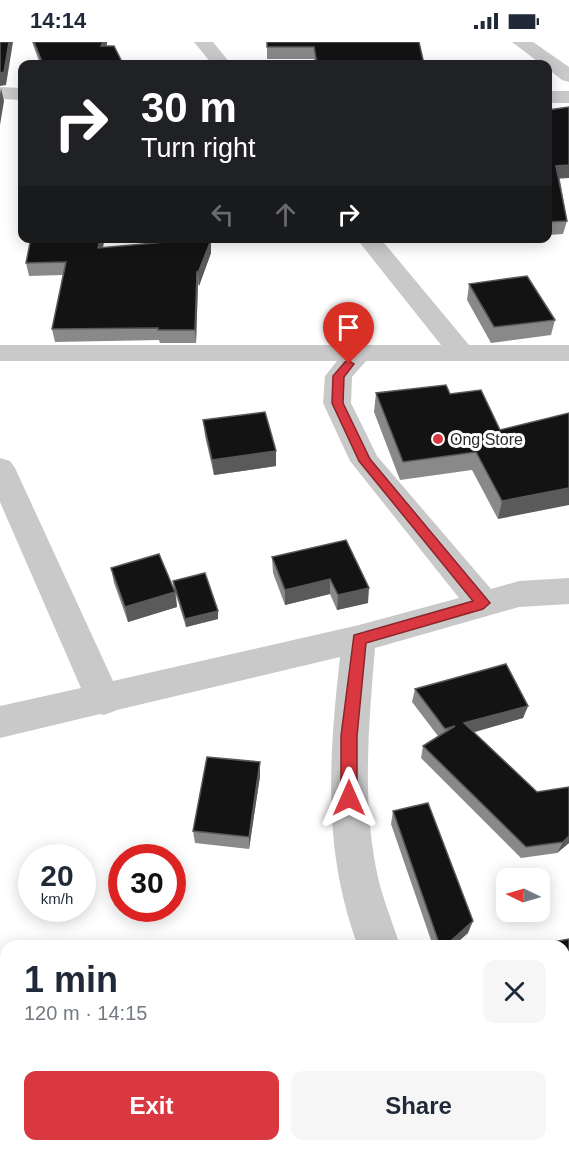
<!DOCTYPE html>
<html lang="en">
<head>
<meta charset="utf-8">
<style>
	:root { --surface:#fff; --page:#f6f6f7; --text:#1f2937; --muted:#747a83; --accent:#da3841 }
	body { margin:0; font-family:Helvetica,sans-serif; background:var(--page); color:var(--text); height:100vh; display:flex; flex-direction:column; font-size:22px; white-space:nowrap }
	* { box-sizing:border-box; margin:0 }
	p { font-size:20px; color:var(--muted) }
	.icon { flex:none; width:33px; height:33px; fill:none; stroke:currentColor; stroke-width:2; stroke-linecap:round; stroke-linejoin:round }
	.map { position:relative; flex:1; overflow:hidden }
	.panel { position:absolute; left:0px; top:898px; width:570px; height:212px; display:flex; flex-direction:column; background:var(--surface); border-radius:18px 18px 0 0; box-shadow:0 3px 15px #0003 }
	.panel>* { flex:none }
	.top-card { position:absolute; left:18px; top:18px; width:534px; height:183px; border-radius:12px; box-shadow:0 3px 15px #0003; background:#202124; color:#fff; overflow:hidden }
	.needle { width:39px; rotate:275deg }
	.tools { position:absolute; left:496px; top:826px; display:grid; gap:12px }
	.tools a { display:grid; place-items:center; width:54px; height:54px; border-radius:12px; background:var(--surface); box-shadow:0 3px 15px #0003; font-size:30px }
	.speed { position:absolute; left:18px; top:802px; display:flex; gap:12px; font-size:30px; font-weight:700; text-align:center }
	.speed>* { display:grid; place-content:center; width:78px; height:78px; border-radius:50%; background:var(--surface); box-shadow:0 3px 15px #0003; line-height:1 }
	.speed small { font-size:15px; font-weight:400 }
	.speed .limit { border:9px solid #d22; background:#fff; color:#111 }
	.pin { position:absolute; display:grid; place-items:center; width:51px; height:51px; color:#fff; margin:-62px -26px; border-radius:50% 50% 50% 0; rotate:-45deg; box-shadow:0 0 6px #0007 }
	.pin .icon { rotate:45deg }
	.me { position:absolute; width:66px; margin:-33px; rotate:0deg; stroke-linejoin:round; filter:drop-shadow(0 0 4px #0008) }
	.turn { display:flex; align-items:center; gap:21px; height:126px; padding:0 24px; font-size:27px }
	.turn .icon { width:78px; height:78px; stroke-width:2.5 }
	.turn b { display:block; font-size:42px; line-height:51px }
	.lanes { display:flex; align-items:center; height:57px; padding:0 24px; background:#0003; justify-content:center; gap:30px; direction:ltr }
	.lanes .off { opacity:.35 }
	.round { display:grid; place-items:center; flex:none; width:63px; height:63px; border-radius:12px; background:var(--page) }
	.overview { display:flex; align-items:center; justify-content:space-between; height:102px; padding:0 24px }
	h1 { font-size:36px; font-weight:700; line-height:45px }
	.cta { display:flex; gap:12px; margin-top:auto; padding:12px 24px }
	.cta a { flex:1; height:69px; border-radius:12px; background:var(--accent); color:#fff; font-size:24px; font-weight:700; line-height:69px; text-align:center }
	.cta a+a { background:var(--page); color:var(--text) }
	.status { display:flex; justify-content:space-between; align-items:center; height:42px; padding:0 30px; background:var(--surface); direction:ltr }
	.status svg { height:16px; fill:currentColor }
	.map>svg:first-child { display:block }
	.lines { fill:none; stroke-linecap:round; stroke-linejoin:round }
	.minor { fill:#c9c9c9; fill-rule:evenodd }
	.wall { fill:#898989 }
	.shaded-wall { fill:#5a5a5a }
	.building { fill:#131313; stroke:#5a5a5a; stroke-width:1.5 }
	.route { fill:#da3841; stroke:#8e242a; stroke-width:1.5 }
	.poi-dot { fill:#da3841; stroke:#fff; stroke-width:2 }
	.labels { text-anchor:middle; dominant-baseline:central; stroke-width:6; stroke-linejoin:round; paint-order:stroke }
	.poi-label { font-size:16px; fill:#2c2c2c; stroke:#fff; text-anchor:start }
</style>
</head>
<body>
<div class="status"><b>14:14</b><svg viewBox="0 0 49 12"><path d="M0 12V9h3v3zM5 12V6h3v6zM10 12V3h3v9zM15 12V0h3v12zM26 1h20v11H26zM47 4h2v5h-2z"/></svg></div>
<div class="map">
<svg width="569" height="1109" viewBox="0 0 569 1109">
	<rect width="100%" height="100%" fill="#fff"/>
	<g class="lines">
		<!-- minor -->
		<path class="minor" d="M 194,0 L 213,0 L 231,22 L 212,22 Z
			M 512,0 L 533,0 L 569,25 L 569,40 L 562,38 L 548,27 L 548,22 L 541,22 Z
			M 0,45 L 22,46 L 22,58 L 0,57 Z
			M 548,49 L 569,49 L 569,61 L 548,61 Z
			M 356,196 L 380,196 L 469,303 L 569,303 L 569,319 L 366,319 L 352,335 L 351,361 L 377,414 L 491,547 L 519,539 L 569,536 L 569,562 L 519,565 L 375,606 C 369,679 362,753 376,826 C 381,853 392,878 400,904 L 358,904 C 322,807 329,716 340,615 L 117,668 L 104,673 L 100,672 L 0,696 L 0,664 L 81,646 L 0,460 L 0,416 L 10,419 L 15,426 L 113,639 L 359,583 L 459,556 L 350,419 L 323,361 L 325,334 L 337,319 L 0,319 L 0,303 L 441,303 Z
			M 485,1104 L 535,1104 L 537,1109 L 487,1109 Z"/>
	</g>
	<!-- wall -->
	<path class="wall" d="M 32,0 L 107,0 L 106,4 L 123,22 L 40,22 Z
		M 267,0 L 419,0 L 424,22 L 315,22 L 314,17 L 267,17 Z
		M 548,68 L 567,179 L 563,192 L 548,193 Z
		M 397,196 L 480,196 L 399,200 Z
		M 103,206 L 211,211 L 199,244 L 198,242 L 196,301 L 160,301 L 159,298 L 55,300 L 52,287 L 63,233 L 29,234 L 26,221 Z
		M 469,242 L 555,278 L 551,293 L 491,301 L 467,258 Z
		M 376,351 L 450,352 L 500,388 L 569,371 L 498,477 L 472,428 L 400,438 L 374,370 Z
		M 203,378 L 276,409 L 276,424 L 214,433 L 205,394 Z
		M 346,498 L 368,561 L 337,568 L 330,552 L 285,563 L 273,531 L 272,515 Z
		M 111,526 L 174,547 L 173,539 L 218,569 L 218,577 L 186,585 L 176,553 L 177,565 L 128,580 L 114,541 Z
		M 415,647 L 528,664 L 523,676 L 473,690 L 569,801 L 557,811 L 521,816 L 421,716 L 423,704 L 438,694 L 412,660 Z
		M 260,720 L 260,734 L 249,807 L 195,801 L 193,789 Z
		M 393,769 L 468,891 L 453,904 L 433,904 L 391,782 Z"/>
	<!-- shaded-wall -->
	<path class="shaded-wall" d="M 9,0 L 13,0 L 6,43 L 0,44 L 0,31 Z
		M 103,0 L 107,0 L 107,2 L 103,16 L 101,4 Z
		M 1,46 L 4,59 L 0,83 L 0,52 Z
		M 569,123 L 569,136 L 553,137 L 556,124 Z
		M 100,196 L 105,196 L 100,219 L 98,206 Z
		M 211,198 L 211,211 L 199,244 L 198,231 Z
		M 197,230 L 198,242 L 196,301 L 195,288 Z
		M 276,409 L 276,424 L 214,433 L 212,418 Z
		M 569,446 L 569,463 L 498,477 L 502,459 Z
		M 330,537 L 330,552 L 285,563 L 285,548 Z
		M 369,546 L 368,561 L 337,568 L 338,553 Z
		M 175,550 L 177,565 L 128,580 L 125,565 Z
		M 218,569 L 218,577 L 186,585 L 185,577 Z
		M 528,664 L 523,676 L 461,694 L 464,681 Z
		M 260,720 L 260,734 L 249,807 L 249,795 Z
		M 569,794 L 569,801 L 557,811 L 563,800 Z
		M 473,879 L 468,891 L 453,904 L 445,904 Z
		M 569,962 L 569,969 L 564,970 L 564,963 Z
		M 316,1104 L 329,1104 L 316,1109 Z"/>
	<!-- building -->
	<path class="building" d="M 0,0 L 9,0 L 4,30 L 0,31 Z
		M 34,0 L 103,0 L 101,4 L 114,4 L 123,22 L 43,22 Z
		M 267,0 L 419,0 L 424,22 L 317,22 L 314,5 L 267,5 Z
		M 569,65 L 569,123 L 556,124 L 567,179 L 548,180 L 548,68 Z
		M 31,196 L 100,196 L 98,206 L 177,199 L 178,196 L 210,196 L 211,198 L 198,231 L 197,230 L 195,288 L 158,288 L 158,286 L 52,287 L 66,220 L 26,221 Z
		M 527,234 L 555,278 L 494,285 L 469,242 Z
		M 446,343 L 450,352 L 481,348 L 500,388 L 569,371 L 569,446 L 502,459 L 476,410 L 403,420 L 376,351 Z
		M 265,370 L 276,409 L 212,418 L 203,378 Z
		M 346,498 L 369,546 L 338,553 L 330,537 L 285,548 L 272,515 Z
		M 159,512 L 175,550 L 125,565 L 111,526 Z
		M 205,531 L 218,569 L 185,577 L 173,539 Z
		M 506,622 L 528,664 L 464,681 L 537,750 L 569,745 L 569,794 L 563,800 L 526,805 L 423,704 L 455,684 L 445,687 L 415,647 Z
		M 207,715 L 260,720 L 249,795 L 193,789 Z
		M 428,761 L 473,879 L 445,904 L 440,904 L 393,769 Z
		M 569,897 L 569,962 L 564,963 L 564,904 L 531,904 Z
		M 193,1104 L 319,1104 L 321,1109 L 195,1109 Z"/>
	<!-- route -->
	<path class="route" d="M 349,319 L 354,322 L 344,335 L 343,361 L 370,417 L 490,561 L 483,567 L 366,601 L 357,694 L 357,756 L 354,761 L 349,763 L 343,761 L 341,756 L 341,694 L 354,593 L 473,559 L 359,419 L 332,361 L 333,334 L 345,320 Z"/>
	<!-- markers -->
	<circle class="poi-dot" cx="438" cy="397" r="6"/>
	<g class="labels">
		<!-- poi labels -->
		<g class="poi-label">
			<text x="450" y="397">Ong Store</text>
		</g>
	</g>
</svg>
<div class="tools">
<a><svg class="needle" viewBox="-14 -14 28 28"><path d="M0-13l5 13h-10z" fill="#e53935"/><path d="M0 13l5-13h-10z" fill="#747a83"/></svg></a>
</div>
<div class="speed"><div>20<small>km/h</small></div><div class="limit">30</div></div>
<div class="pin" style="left:349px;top:322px;background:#d93025"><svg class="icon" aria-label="arrive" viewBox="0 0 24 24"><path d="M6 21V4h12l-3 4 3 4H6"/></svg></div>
<svg class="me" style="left:349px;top:756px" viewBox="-20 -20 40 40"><path d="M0-17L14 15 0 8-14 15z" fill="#da3841" stroke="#fff" stroke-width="4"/></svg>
<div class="top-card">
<div class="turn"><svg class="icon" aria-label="right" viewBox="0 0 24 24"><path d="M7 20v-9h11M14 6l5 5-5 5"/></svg><div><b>30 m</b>Turn right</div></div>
<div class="lanes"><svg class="icon off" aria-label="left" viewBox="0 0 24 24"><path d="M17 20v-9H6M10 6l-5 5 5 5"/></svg><svg class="icon off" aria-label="ahead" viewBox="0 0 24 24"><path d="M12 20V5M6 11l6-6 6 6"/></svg><svg class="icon" aria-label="right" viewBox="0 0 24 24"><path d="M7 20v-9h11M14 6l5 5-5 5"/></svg></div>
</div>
<section class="panel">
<div class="overview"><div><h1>1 min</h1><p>120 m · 14:15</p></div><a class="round"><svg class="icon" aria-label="close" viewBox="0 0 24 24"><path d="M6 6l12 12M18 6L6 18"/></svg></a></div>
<div class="cta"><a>Exit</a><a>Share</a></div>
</section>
</div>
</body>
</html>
